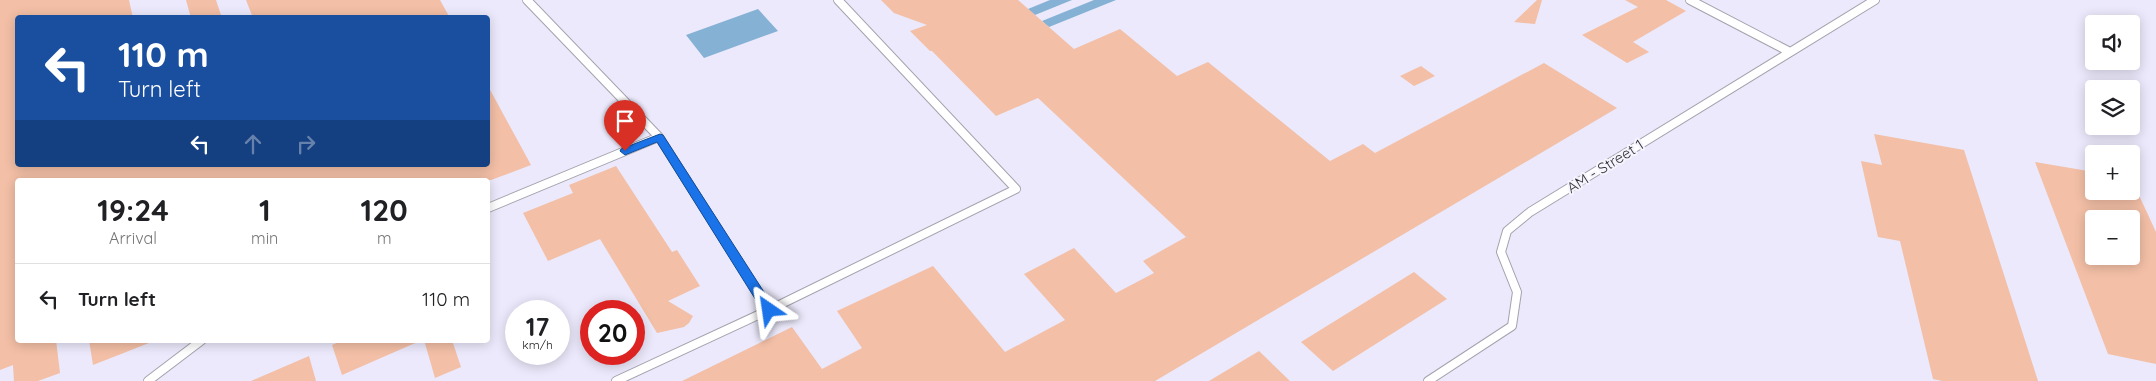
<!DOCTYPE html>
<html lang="en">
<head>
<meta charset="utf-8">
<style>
	:root { --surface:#fff; --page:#f6f6f6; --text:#202124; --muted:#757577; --line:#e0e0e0 }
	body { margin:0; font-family:Quicksand,sans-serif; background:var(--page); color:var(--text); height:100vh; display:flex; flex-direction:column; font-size:19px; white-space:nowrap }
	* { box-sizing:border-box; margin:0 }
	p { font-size:16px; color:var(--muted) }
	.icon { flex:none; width:28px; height:28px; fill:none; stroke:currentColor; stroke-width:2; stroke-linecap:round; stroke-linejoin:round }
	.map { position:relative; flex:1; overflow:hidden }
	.panel { position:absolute; left:15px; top:178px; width:475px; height:165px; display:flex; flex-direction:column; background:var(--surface); border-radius:5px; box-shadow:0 2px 12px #0003 }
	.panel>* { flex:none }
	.top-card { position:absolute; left:15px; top:15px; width:475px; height:152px; border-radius:5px; box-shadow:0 2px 12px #0003; background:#1a4fa0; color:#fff; overflow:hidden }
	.buttons { position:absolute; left:2085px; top:15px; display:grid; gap:10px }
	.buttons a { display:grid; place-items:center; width:55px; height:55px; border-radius:5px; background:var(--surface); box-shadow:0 2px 12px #0003; font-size:25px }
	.speed { position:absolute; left:505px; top:300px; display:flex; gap:10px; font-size:25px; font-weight:700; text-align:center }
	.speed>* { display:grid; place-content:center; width:65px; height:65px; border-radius:50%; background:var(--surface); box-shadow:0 2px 12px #0003; line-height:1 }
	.speed small { font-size:12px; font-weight:400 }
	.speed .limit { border:8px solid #d22; background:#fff; color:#111 }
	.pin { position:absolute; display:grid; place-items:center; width:42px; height:42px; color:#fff; margin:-51px -21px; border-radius:50% 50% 50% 0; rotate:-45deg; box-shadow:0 0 5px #0007 }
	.pin .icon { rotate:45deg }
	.me { position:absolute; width:55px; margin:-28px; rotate:328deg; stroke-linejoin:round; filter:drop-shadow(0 0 4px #0008) }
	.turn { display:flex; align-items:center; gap:18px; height:105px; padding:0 20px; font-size:22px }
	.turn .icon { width:65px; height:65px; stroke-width:2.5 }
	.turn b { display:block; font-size:35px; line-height:42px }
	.lanes { display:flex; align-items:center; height:48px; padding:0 20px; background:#0003; justify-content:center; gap:25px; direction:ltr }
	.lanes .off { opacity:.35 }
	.eta { display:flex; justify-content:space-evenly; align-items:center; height:85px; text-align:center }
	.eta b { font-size:30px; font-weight:700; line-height:35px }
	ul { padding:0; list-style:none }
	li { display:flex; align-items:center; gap:15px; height:70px; padding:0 20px; border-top:1px solid var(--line) }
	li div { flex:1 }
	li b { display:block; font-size:19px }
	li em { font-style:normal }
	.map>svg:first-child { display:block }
	.built { fill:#ebe9fb; fill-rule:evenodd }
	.water { fill:#85b1d4 }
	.building { fill:#f3bfa6; fill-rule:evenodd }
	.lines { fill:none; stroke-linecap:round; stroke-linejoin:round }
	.lane-casing { stroke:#a4a3ad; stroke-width:10 }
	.lane { stroke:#fff; stroke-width:8 }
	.route { fill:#1a73e8; stroke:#114b97 }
	.labels { text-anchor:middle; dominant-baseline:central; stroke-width:4; stroke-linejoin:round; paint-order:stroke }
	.street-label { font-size:15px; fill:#333237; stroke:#f6f5fe }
</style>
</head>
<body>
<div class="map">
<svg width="2156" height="381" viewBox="0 0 2156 381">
	<rect width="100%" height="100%" fill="#f6f5fe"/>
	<!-- built -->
	<path class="built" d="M 0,0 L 2156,0 L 2156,381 L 0,381 ZM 18,18 L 488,18 L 488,165 L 18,165 ZM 2094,24 L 2131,24 L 2131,61 L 2094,61 ZM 2094,89 L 2131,89 L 2131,126 L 2094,126 ZM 2094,154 L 2131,154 L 2131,191 L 2094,191 ZM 18,180 L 488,180 L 488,340 L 18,340 ZM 2094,219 L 2131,219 L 2131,256 L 2094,256 ZM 516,311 L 559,311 L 559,354 L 516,354 ZM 591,311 L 634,311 L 634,354 L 591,354 Z"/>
	<!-- water -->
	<path class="water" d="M 1050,0 L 1072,0 L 1035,15 L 1028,9 Z
		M 1094,0 L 1116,0 L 1049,27 L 1042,21 Z
		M 758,9 L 778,31 L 704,58 L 686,35 Z"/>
	<!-- building -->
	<path class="building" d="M 0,0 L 129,0 L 133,18 L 18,18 L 18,165 L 488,165 L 488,86 L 531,165 L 491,180 L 18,180 L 18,340 L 56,340 L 60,373 L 38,381 L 14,381 L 13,365 L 0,370 Z
		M 186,0 L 216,0 L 222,18 L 191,18 Z
		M 246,0 L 440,0 L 450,18 L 253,18 Z
		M 881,0 L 1018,0 L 1074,49 L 1120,29 L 1177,76 L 1208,62 L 1330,161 L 1363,144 L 1375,153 L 1544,63 L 1617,108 L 1155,381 L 682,381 L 792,327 L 822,369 L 862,348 L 837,311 L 933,266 L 1005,352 L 1065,320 L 1024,274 L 1074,248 L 1116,293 L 1154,273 L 1143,261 L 1186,237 L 1038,98 L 996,116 L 932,51 L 930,51 L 910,31 L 927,25 L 894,13 Z
		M 1537,0 L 1542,0 L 1535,24 L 1514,22 Z
		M 1625,0 L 1666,0 L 1686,11 L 1633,42 L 1649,52 L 1627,63 L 1582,35 L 1638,7 Z
		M 1421,66 L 1435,76 L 1414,86 L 1400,76 Z
		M 1874,134 L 1964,150 L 2038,381 L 1942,381 L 1933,379 L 1900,241 L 1878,237 L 1861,161 L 1882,165 Z
		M 2035,162 L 2094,172 L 2094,191 L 2137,191 L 2156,232 L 2156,364 L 2108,354 ZM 2094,219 L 2131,219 L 2131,256 L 2094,256 Z
		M 616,166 L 672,252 L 677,250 L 700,286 L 668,301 L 693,316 L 689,323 L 684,327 L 657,333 L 600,239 L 548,261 L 523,213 L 573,193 L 569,185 Z
		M 1414,272 L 1447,299 L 1333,371 L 1301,342 Z
		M 89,340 L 154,340 L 154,341 L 93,365 Z
		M 343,340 L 422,340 L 342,375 L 332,345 Z
		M 424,340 L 452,340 L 461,367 L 435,378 Z
		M 1259,351 L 1290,381 L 1209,381 Z
		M 309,356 L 316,381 L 251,381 Z"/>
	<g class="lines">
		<!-- lane casing -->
		<g class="lane-casing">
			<path id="lane" d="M 527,0 L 659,137
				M 1690,0 L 1790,52
				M 488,208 L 659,137 L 769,310 L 616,381
				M 769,310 L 1016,189 L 838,0
				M 148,381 L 202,340
				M 1428,381 L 1512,326 L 1517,292 L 1501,252 L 1507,231 L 1530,212 L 1875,0"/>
		</g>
		<!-- lane -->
		<use href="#lane" class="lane"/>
	</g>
	<!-- route -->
	<path class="route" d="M 660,134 L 663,135 L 773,306 L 775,310 L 773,313 L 764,313 L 657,142 L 625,155 L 620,151 L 621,149 Z"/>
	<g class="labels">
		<!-- street labels -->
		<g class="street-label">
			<text transform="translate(1605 166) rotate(-32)">AM - Street 1</text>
		</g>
	</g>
</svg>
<div class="buttons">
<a><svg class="icon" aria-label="sound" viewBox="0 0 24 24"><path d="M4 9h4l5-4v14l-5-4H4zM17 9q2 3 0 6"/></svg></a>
<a><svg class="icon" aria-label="layers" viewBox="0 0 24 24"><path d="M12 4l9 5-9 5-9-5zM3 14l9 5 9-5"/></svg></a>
<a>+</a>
<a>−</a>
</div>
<div class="speed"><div>17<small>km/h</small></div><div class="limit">20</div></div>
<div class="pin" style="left:625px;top:151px;background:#d93025"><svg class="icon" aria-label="arrive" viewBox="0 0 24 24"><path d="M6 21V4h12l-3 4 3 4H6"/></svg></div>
<svg class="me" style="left:769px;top:310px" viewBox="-20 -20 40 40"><path d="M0-17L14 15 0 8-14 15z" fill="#1a73e8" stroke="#fff" stroke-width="4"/></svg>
<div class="top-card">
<div class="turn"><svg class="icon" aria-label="left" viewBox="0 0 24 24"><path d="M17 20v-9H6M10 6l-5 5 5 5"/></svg><div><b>110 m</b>Turn left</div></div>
<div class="lanes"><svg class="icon" aria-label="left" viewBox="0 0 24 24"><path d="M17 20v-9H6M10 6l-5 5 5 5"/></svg><svg class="icon off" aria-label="ahead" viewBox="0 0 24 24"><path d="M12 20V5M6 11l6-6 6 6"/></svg><svg class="icon off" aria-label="right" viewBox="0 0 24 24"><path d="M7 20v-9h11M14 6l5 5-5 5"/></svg></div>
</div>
<section class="panel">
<div class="eta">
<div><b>19:24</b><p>Arrival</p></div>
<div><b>1</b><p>min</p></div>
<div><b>120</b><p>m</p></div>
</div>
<ul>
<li><svg class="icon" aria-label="left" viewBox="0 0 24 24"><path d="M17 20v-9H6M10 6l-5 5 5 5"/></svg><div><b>Turn left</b></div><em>110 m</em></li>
</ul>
</section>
</div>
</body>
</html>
